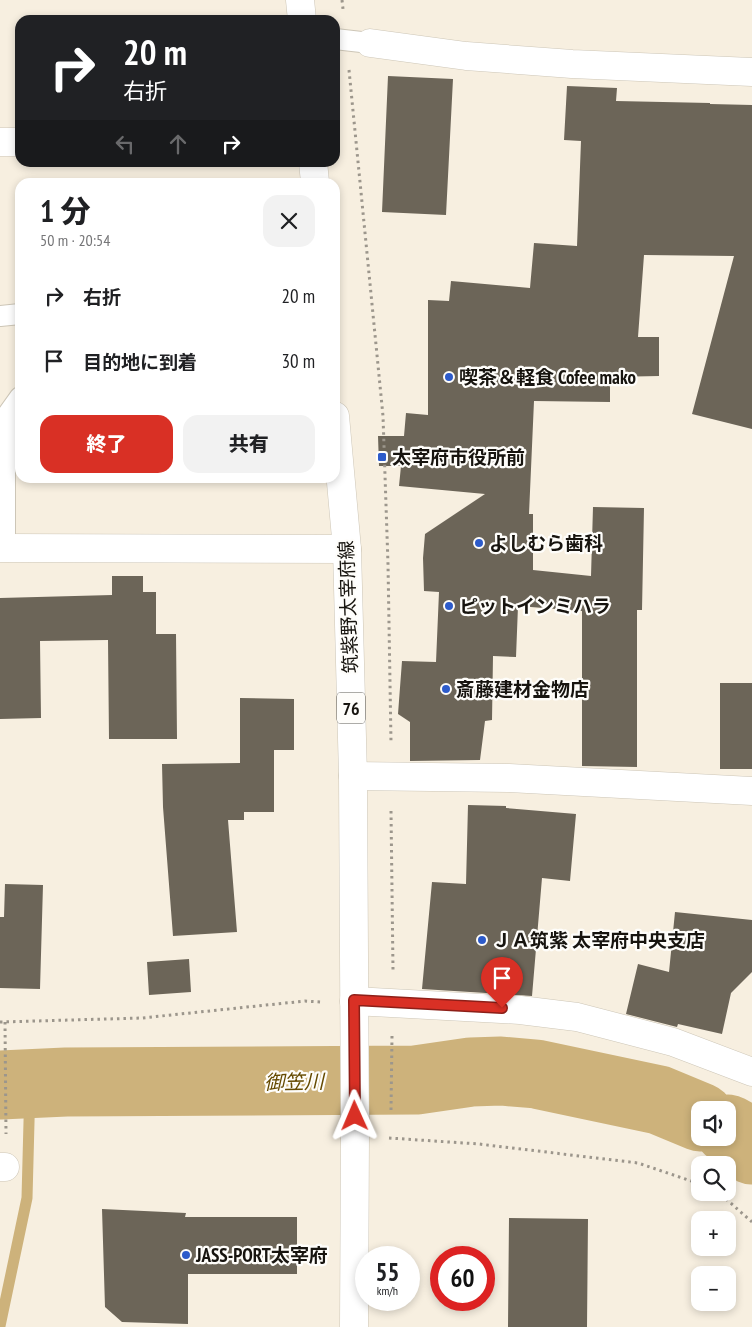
<!DOCTYPE html>
<html lang="ja">
<head>
<meta charset="utf-8">
<style>
	:root { --surface:#fff; --page:#f2f2f2; --text:#202124; --muted:#757577; --accent:#d93025 }
	body { margin:0; font-family:"PT Sans Narrow","Noto Sans JP",sans-serif; background:var(--page); color:var(--text); height:100vh; display:flex; flex-direction:column; font-size:19px; white-space:nowrap }
	* { box-sizing:border-box; margin:0 }
	p { font-size:16px; color:var(--muted) }
	.icon { flex:none; width:28px; height:28px; fill:none; stroke:currentColor; stroke-width:2; stroke-linecap:round; stroke-linejoin:round }
	.map { position:relative; flex:1; overflow:hidden }
	.drawer { position:absolute; left:15px; top:178px; width:325px; height:305px; display:flex; flex-direction:column; background:var(--surface); border-radius:15px; box-shadow:0 2px 8px #0003 }
	.drawer>* { flex:none }
	.banner { position:absolute; left:15px; top:15px; width:325px; height:152px; border-radius:15px; box-shadow:0 2px 8px #0003; background:#202124; color:#fff; overflow:hidden }
	.tools { position:absolute; left:691px; top:1101px; display:grid; gap:10px }
	.tools a { display:grid; place-items:center; width:45px; height:45px; border-radius:10px; background:var(--surface); box-shadow:0 2px 8px #0003; font-size:25px }
	.speed { position:absolute; left:355px; top:1246px; display:flex; gap:10px; font-size:25px; font-weight:700; text-align:center }
	.speed>* { display:grid; place-content:center; width:65px; height:65px; border-radius:50%; background:var(--surface); box-shadow:0 2px 8px #0003; line-height:1 }
	.speed small { font-size:12px; font-weight:400 }
	.speed .limit { border:8px solid #d22; background:#fff; color:#111 }
	.pin { position:absolute; display:grid; place-items:center; width:42px; height:42px; color:#fff; margin:-51px -21px; border-radius:50% 50% 50% 0; rotate:-45deg; box-shadow:0 0 5px #0007 }
	.pin .icon { rotate:45deg }
	.me { position:absolute; width:55px; margin:-28px; rotate:359deg; stroke-linejoin:round; filter:drop-shadow(0 0 4px #0008) }
	.turn { display:flex; align-items:center; gap:18px; height:105px; padding:0 25px; font-size:22px }
	.turn .icon { width:65px; height:65px; stroke-width:2.5 }
	.turn b { display:block; font-size:35px; line-height:42px }
	.lanes { display:flex; align-items:center; height:48px; padding:0 25px; background:#0003; justify-content:center; gap:25px; direction:ltr }
	.lanes .off { opacity:.35 }
	.round { display:grid; place-items:center; flex:none; width:52px; height:52px; border-radius:15px; background:var(--page) }
	.overview { display:flex; align-items:center; justify-content:space-between; height:85px; padding:0 25px }
	h1 { font-size:30px; font-weight:800; line-height:38px }
	.button { display:flex; gap:10px; margin-top:auto; padding:10px 25px }
	.button a { flex:1; height:58px; border-radius:15px; background:var(--accent); color:#fff; font-size:20px; font-weight:800; line-height:58px; text-align:center }
	.button a+a { background:var(--page); color:var(--text) }
	ul { padding:0; list-style:none }
	li { display:flex; align-items:center; gap:15px; height:65px; padding:0 25px }
	li div { flex:1 }
	li b { display:block; font-size:19px }
	li em { font-style:normal }
	.map>svg:first-child { display:block }
	.lines { fill:none; stroke-linecap:round; stroke-linejoin:round }
	.stream { stroke:#cdb27b; stroke-width:11 }
	.river { stroke:#cdb27b; stroke-width:69 }
	.building { fill:#6c6558 }
	.lane-casing { stroke:#cdc6b7; stroke-width:22 }
	.street-casing { stroke:#cdc6b7; stroke-width:29 }
	.primary-casing { stroke:#cdc6b7; stroke-width:29 }
	.path { stroke:#9c968c; stroke-width:3; stroke-dasharray:2.5 4; stroke-linecap:butt }
	.lane { stroke:#fff; stroke-width:20 }
	.street { stroke:#fff; stroke-width:28 }
	.primary { stroke:#fff; stroke-width:28 }
	.route-casing { stroke:#8d1f18; stroke-width:12 }
	.route { stroke:#d93025; stroke-width:9 }
	.poi-dot { fill:#2d5bca; stroke:#fefdfa; stroke-width:2 }
	.labels { text-anchor:middle; dominant-baseline:central; stroke-width:4.5; stroke-linejoin:round; paint-order:stroke }
	.shield { fill:#fefdfa; stroke:#5c5a56; stroke-width:1 }
	.shield-label { font-size:18px; font-weight:bold; fill:#17140f }
	.poi-label { font-size:19px; font-weight:bold; fill:#17140f; stroke:#fefdfa; text-anchor:start }
	.street-label { font-size:19px; fill:#17140f; stroke:#fefdfa }
	.water-label { font-size:20px; font-style:italic; fill:#654a01; stroke:#fefdfa }
</style>
</head>
<body>
<div class="map">
<svg width="752" height="1327" viewBox="0 0 752 1327">
	<rect width="100%" height="100%" fill="#f7efe0"/>
	<g class="lines">
		<!-- stream -->
		<path class="stream" d="M 0,1326 L 27,1198 L 30,1084"/>
		<!-- river -->
		<path class="river" d="M 0,1085 L 66,1082 L 416,1080 L 471,1072 L 501,1071 L 536,1074 L 659,1100 L 700,1117
			M 728,1129 L 737,1134 L 752,1150"/>
	</g>
	<!-- building -->
	<path class="building" d="M 388,76 L 453,79 L 446,215 L 382,212 Z
		M 567,86 L 617,88 L 616,101 L 710,103 L 710,104 L 752,105 L 752,429 L 692,414 L 734,256 L 644,255 L 638,337 L 659,337 L 659,376 L 610,377 L 610,402 L 534,401 L 529,514 L 533,514 L 533,570 L 591,576 L 593,507 L 644,508 L 642,610 L 637,610 L 637,767 L 582,766 L 582,611 L 518,606 L 516,657 L 493,656 L 492,720 L 485,721 L 480,760 L 410,761 L 410,722 L 398,714 L 402,661 L 436,662 L 439,592 L 424,591 L 423,558 L 425,534 L 485,494 L 399,486 L 401,466 L 379,466 L 378,436 L 404,436 L 406,413 L 428,415 L 428,300 L 449,301 L 451,281 L 530,288 L 534,243 L 577,246 L 581,141 L 564,140 Z
		M 112,576 L 143,576 L 143,592 L 156,592 L 156,634 L 176,634 L 177,739 L 109,739 L 108,640 L 40,641 L 41,718 L 0,719 L 0,598 L 112,595 Z
		M 720,683 L 752,683 L 752,769 L 720,769 Z
		M 240,698 L 294,699 L 294,750 L 274,750 L 274,812 L 244,812 L 244,820 L 228,820 L 237,932 L 173,936 L 163,807 L 162,764 L 240,763 Z
		M 468,805 L 506,806 L 506,808 L 576,814 L 570,881 L 542,878 L 532,996 L 422,989 L 432,882 L 466,884 Z
		M 5,884 L 43,885 L 40,989 L 0,988 L 0,917 L 4,917 Z
		M 675,912 L 752,920 L 752,972 L 731,993 L 722,1034 L 678,1024 L 677,1027 L 626,1014 L 638,964 L 669,972 Z
		M 189,959 L 191,992 L 149,995 L 147,962 Z
		M 102,1209 L 186,1213 L 185,1217 L 297,1217 L 297,1274 L 188,1274 L 188,1324 L 122,1322 L 105,1307 Z
		M 509,1218 L 588,1219 L 587,1327 L 508,1327 Z"/>
	<g class="lines">
		<!-- lane casing -->
		<g class="lane-casing">
			<path id="lane" d="M 335,39 L 370,43
				M 0,316 L 20,314
				M 5,548 L 5,418 L 20,397"/>
		</g>
		<!-- street casing -->
		<g class="street-casing">
			<path id="street" d="M 370,43 L 466,56 L 572,64 L 752,72
				M 0,142 L 20,142
				M 0,548 L 347,549
				M 353,776 L 509,778 L 752,791
				M 354,1001 L 520,1010 L 577,1017 L 673,1042 L 752,1072
				M 0,1167 L 5,1167"/>
		</g>
		<!-- primary casing -->
		<g class="primary-casing">
			<path id="primary" d="M 300,0 L 302,20
				M 313,162 L 315,182
				M 335,416 L 347,549 L 353,776 L 355,1134 L 354,1327"/>
		</g>
		<!-- path -->
		<path class="path" d="M 342,0 L 343,9
			M 349,70 L 383,416 L 388,564 L 391,742
			M 391,811 L 393,970
			M 0,1022 L 142,1018 L 305,1001 L 321,1002
			M 5,1022 L 6,1134
			M 391,1110 L 392,1036
			M 389,1138 L 479,1144 L 638,1163 L 700,1184
			M 715,1192 L 725,1198 L 752,1222"/>
		<!-- lane -->
		<use href="#lane" class="lane"/>
		<!-- street -->
		<use href="#street" class="street"/>
		<!-- primary -->
		<use href="#primary" class="primary"/>
	</g>
	<g class="lines">
		<!-- route casing -->
		<g class="route-casing">
			<path id="route" d="M 355,1116 L 354,1000 L 502,1008"/>
		</g>
		<!-- route -->
		<use href="#route" class="route"/>
	</g>
	<!-- markers -->
	<g class="poi-dot">
		<circle cx="449" cy="377" r="5"/>
		<rect x="377" y="452" width="10" height="10" rx="2.5"/>
		<circle cx="479" cy="543" r="5"/>
		<circle cx="449" cy="606" r="5"/>
		<circle cx="446" cy="689" r="5"/>
		<circle cx="482" cy="940" r="5"/>
		<circle cx="186" cy="1255" r="5"/>
	</g>
	<g class="labels">
		<!-- shield labels -->
		<rect class="shield" x="337" y="692.5" width="28" height="31" rx="4"/>
		<g class="shield-label">
			<text x="351" y="708">76</text>
		</g>
		<!-- poi labels -->
		<g class="poi-label">
			<text x="459" y="377">喫茶＆軽食 Cofee mako</text>
			<text x="392" y="457">太宰府市役所前</text>
			<text x="489" y="543">よしむら歯科</text>
			<text x="459" y="606">ピットインミハラ</text>
			<text x="456" y="689">斎藤建材金物店</text>
			<text x="492" y="940">ＪＡ筑紫 太宰府中央支店</text>
			<text x="196" y="1255">JASS-PORT太宰府</text>
		</g>
		<!-- street labels -->
		<g class="street-label">
			<text transform="translate(348 607) rotate(-92)">筑紫野太宰府線</text>
		</g>
		<!-- water labels -->
		<g class="water-label">
			<text transform="translate(294 1082) rotate(-1)">御笠川</text>
		</g>
	</g>
</svg>
<div class="tools">
<a><svg class="icon" aria-label="sound" viewBox="0 0 24 24"><path d="M4 9h4l5-4v14l-5-4H4zM17 9q2 3 0 6"/></svg></a>
<a><svg class="icon" aria-label="search" viewBox="0 0 24 24"><circle cx="10" cy="10" r="6"/><path d="M15 15l6 6"/></svg></a>
<a>+</a>
<a>−</a>
</div>
<div class="speed"><div>55<small>km/h</small></div><div class="limit">60</div></div>
<div class="pin" style="left:502px;top:1008px;background:#d93025"><svg class="icon" aria-label="arrive" viewBox="0 0 24 24"><path d="M6 21V4h12l-3 4 3 4H6"/></svg></div>
<svg class="me" style="left:355px;top:1116px" viewBox="-20 -20 40 40"><path d="M0-17L14 15 0 8-14 15z" fill="#d93025" stroke="#fff" stroke-width="4"/></svg>
<div class="banner">
<div class="turn"><svg class="icon" aria-label="right" viewBox="0 0 24 24"><path d="M7 20v-9h11M14 6l5 5-5 5"/></svg><div><b>20 m</b>右折</div></div>
<div class="lanes"><svg class="icon off" aria-label="left" viewBox="0 0 24 24"><path d="M17 20v-9H6M10 6l-5 5 5 5"/></svg><svg class="icon off" aria-label="ahead" viewBox="0 0 24 24"><path d="M12 20V5M6 11l6-6 6 6"/></svg><svg class="icon" aria-label="right" viewBox="0 0 24 24"><path d="M7 20v-9h11M14 6l5 5-5 5"/></svg></div>
</div>
<section class="drawer">
<div class="overview"><div><h1>1 分</h1><p>50 m · 20:54</p></div><a class="round"><svg class="icon" aria-label="close" viewBox="0 0 24 24"><path d="M6 6l12 12M18 6L6 18"/></svg></a></div>
<ul>
<li><svg class="icon" aria-label="right" viewBox="0 0 24 24"><path d="M7 20v-9h11M14 6l5 5-5 5"/></svg><div><b>右折</b></div><em>20 m</em></li>
<li><svg class="icon" aria-label="arrive" viewBox="0 0 24 24"><path d="M6 21V4h12l-3 4 3 4H6"/></svg><div><b>目的地に到着</b></div><em>30 m</em></li>
</ul>
<div class="button"><a>終了</a><a>共有</a></div>
</section>
</div>
</body>
</html>
